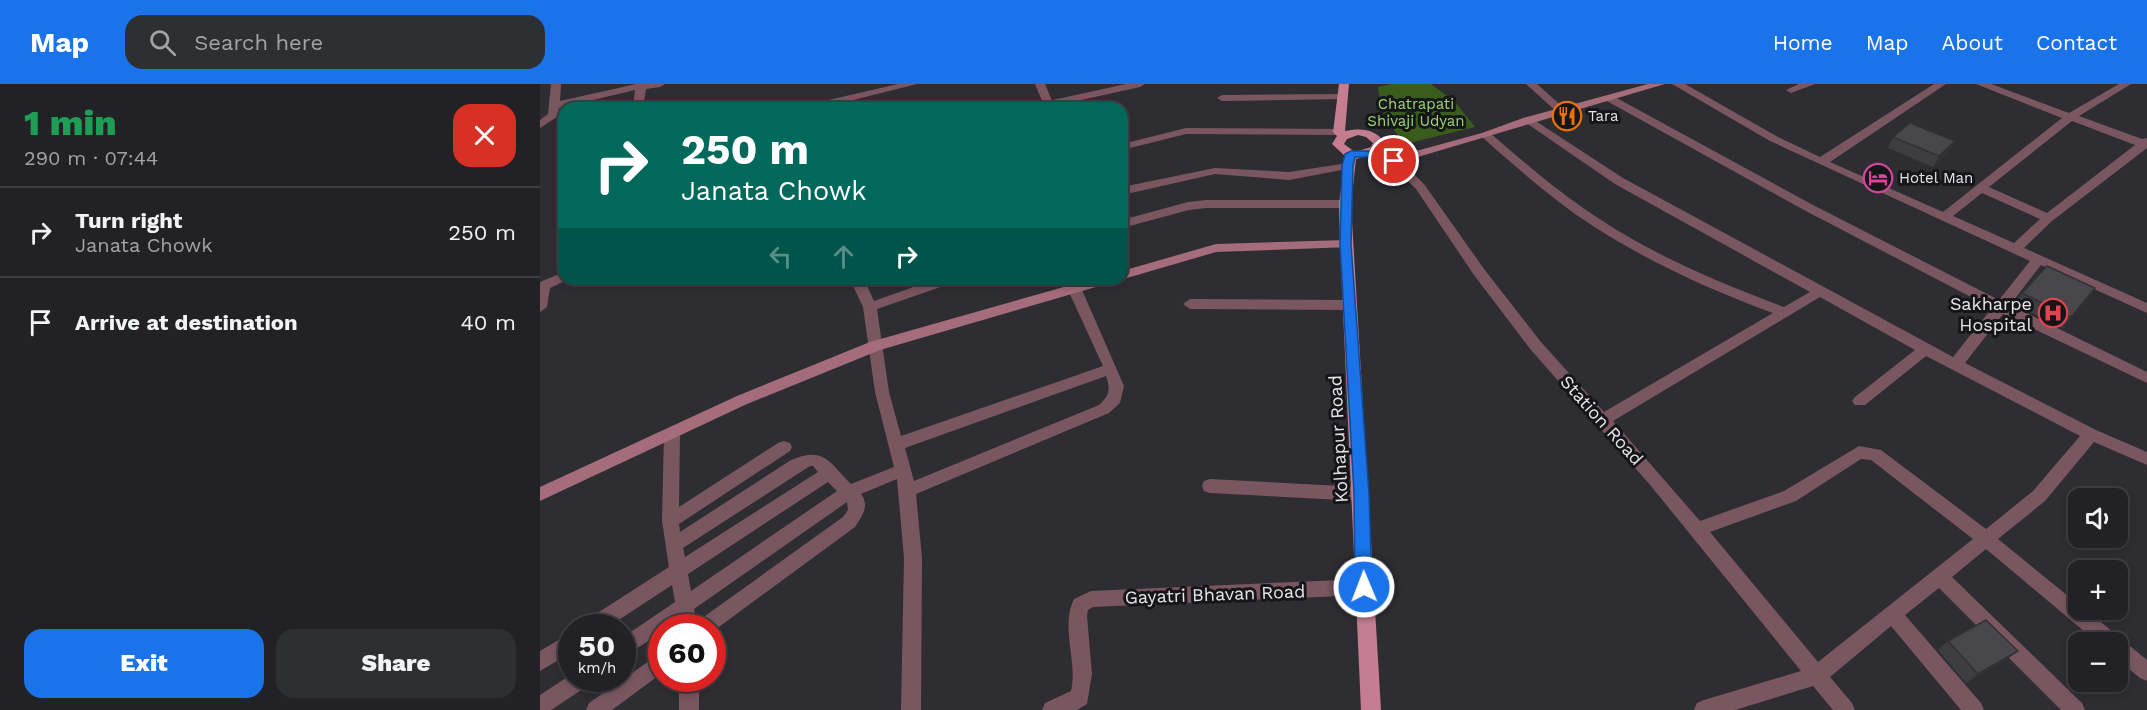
<!DOCTYPE html>
<html lang="en">
<head>
<meta charset="utf-8">
<style>
	:root { --surface:#222226; --page:#2e2f32; --text:#f1f3f6; --muted:#a2a4a7; --line:#3f3f43; --accent:#1a73e8 }
	body { margin:0; font-family:"Work Sans",sans-serif; background:var(--page); color:var(--text); height:100vh; display:flex; flex-direction:column; font-size:22px; white-space:nowrap }
	* { box-sizing:border-box; margin:0 }
	p { font-size:20px; color:var(--muted) }
	.icon { flex:none; width:33px; height:33px; fill:none; stroke:currentColor; stroke-width:2; stroke-linecap:round; stroke-linejoin:round }
	.map { position:relative; flex:1; overflow:hidden }
	.drawer { display:flex; flex-direction:column; background:var(--surface); width:540px }
	.drawer>* { flex:none }
	.top-card { position:absolute; left:18px; top:18px; width:570px; height:183px; border-radius:18px; box-shadow:0 3px 9px #0003,0 0 0 2px var(--line); background:#00695c; color:#fff; overflow:hidden }
	.buttons { position:absolute; left:1528px; top:404px; display:grid; gap:12px }
	.buttons a { display:grid; place-items:center; width:60px; height:60px; border-radius:12px; background:var(--surface); box-shadow:0 3px 9px #0003,0 0 0 2px var(--line); font-size:30px }
	.speed { position:absolute; left:18px; top:530px; display:flex; gap:12px; font-size:30px; font-weight:700; text-align:center }
	.speed>* { display:grid; place-content:center; width:78px; height:78px; border-radius:50%; background:var(--surface); box-shadow:0 3px 9px #0003,0 0 0 2px var(--line); line-height:1 }
	.speed small { font-size:15px; font-weight:400 }
	.speed .limit { border:9px solid #d22; background:#fff; color:#111 }
	.pin { position:absolute; display:grid; place-items:center; width:51px; height:51px; color:#fff; margin:-26px; border:3px solid #fff; border-radius:50%; box-shadow:0 2px 6px #0007 }
	.me { position:absolute; width:66px; margin:-33px; rotate:359deg; stroke-linejoin:round; filter:drop-shadow(0 0 4px #0008) }
	.turn { display:flex; align-items:center; gap:21px; height:126px; padding:0 24px; font-size:27px }
	.turn .icon { width:78px; height:78px; stroke-width:2.5 }
	.turn b { display:block; font-size:42px; line-height:51px }
	.lanes { display:flex; align-items:center; height:57px; padding:0 24px; background:#0003; justify-content:center; gap:30px; direction:ltr }
	.lanes .off { opacity:.35 }
	.round { display:grid; place-items:center; flex:none; width:63px; height:63px; border-radius:18px; background:var(--page) }
	.summary { display:flex; align-items:center; justify-content:space-between; height:102px; padding:0 24px }
	h1 { font-size:36px; font-weight:800; line-height:45px; color:#1e9e55 }
	.action { display:flex; gap:12px; margin-top:auto; padding:12px 24px }
	.action a { flex:1; height:69px; border-radius:18px; background:var(--accent); color:#fff; font-size:24px; font-weight:800; line-height:69px; text-align:center }
	.action a+a { background:var(--page); color:var(--text) }
	ul { padding:0; list-style:none }
	li { display:flex; align-items:center; gap:18px; height:90px; padding:0 24px; border-top:2px solid var(--line) }
	li div { flex:1 }
	li b { display:block; font-size:22px }
	li em { font-style:normal }
	header { display:flex; align-items:center; gap:36px; box-sizing:border-box; height:84px; padding:0 30px; background:var(--accent); color:#fff }
	header strong { font-size:28px }
	nav { display:flex; gap:33px; margin-inline-start:auto; font-size:21px }
	.search { width:420px; height:54px; background:var(--page); display:flex; align-items:center; gap:15px; box-sizing:border-box; padding:0 21px; border-radius:18px; color:var(--muted); font-size:22px }
	main { display:flex; flex:1; min-height:0 }
	.map>svg:first-child { display:block }
	.green { fill:#3a5c1c }
	.lines { fill:none; stroke-linecap:round; stroke-linejoin:round }
	.minor { fill:#7a5760; fill-rule:evenodd }
	.tertiary { fill:#7a5760; fill-rule:evenodd }
	.secondary { fill:#a56d7b; fill-rule:evenodd }
	.primary { fill:#c57e91; fill-rule:evenodd }
	.wall { fill:#3e3d41 }
	.shaded-wall { fill:#323235 }
	.building { fill:#48474c; stroke:#323235; stroke-width:1.5 }
	.route { fill:#1a73e8; stroke:#114b97; stroke-width:1.5 }
	.labels { text-anchor:middle; dominant-baseline:central; stroke-width:6; stroke-linejoin:round; paint-order:stroke }
	.far-park-label { font-size:15px; fill:#9ed475; stroke:#161618 }
	.far-poi-label { font-size:15px; fill:#e6e5e8; stroke:#161618; text-anchor:start }
	.poi-label { font-size:18px; fill:#e6e5e8; stroke:#161618; text-anchor:end }
	.street-label { font-size:18px; fill:#e6e5e8; stroke:#161618 }
</style>
</head>
<body>
<header>
<strong>Map</strong>
<div class="search"><svg class="icon" aria-label="search" viewBox="0 0 24 24"><circle cx="10" cy="10" r="6"/><path d="M15 15l6 6"/></svg>Search here</div>
<nav><a>Home</a><a>Map</a><a>About</a><a>Contact</a></nav>
</header>
<main>
<section class="drawer">
<div class="summary"><div><h1>1 min</h1><p>290 m · 07:44</p></div><a class="round" style="background:#d93025;color:#fff"><svg class="icon" aria-label="close" viewBox="0 0 24 24"><path d="M6 6l12 12M18 6L6 18"/></svg></a></div>
<ul>
<li><svg class="icon" aria-label="right" viewBox="0 0 24 24"><path d="M7 20v-9h11M14 6l5 5-5 5"/></svg><div><b>Turn right</b><p>Janata Chowk</p></div><em>250 m</em></li>
<li><svg class="icon" aria-label="arrive" viewBox="0 0 24 24"><path d="M6 21V4h12l-3 4 3 4H6"/></svg><div><b>Arrive at destination</b></div><em>40 m</em></li>
</ul>
<div class="action"><a>Exit</a><a>Share</a></div>
</section>
<div class="map">
<svg width="1607" height="626" viewBox="0 0 1607 626">
	<rect width="100%" height="100%" fill="#2e2d32"/>
	<!-- green -->
	<path class="green" d="M 851,0 L 891,0 L 915,18 L 935,43 L 865,60 C 850,42 840,26 838,3 Z"/>
	<g class="lines">
		<!-- minor -->
		<path class="minor" d="M 11,0 L 21,0 L 20,17 L 96,0 L 125,0 L 120,3 L 106,5 L 103,24 L 93,24 L 95,6 L 19,24 L 17,33 L 0,44 L 0,36 L 8,30 Z
			M 358,0 L 377,0 L 281,24 L 262,24 L 267,21 Z
			M 586,0 L 605,0 L 600,3 L 505,24 L 485,24 L 490,21 Z
			M 986,0 L 997,0 L 1027,27 L 1026,29 L 1018,29 Z
			M 1132,0 L 1145,0 L 1238,53 L 1280,73 L 1394,0 L 1406,0 L 1290,78 L 1403,128 L 1522,34 L 1436,0 L 1451,0 L 1529,29 L 1579,0 L 1591,0 L 1539,32 L 1602,55 L 1607,54 L 1607,64 L 1512,137 L 1484,164 L 1607,219 L 1607,229 L 1501,181 L 1470,221 L 1607,288 L 1607,299 L 1463,230 L 1425,279 L 1556,346 L 1607,368 L 1607,381 L 1554,358 L 1505,417 L 1458,455 L 1539,521 L 1539,525 L 1545,525 L 1607,576 L 1607,597 L 1600,594 L 1578,576 L 1578,558 L 1557,558 L 1446,465 L 1412,493 L 1542,619 L 1545,626 L 1521,626 L 1399,504 L 1365,531 L 1441,619 L 1444,626 L 1421,626 L 1351,542 L 1290,593 L 1312,619 L 1315,626 L 1293,626 L 1273,602 L 1195,626 L 1154,626 L 1157,619 L 1164,616 L 1261,587 L 1111,402 L 991,266 L 934,191 L 876,105 L 850,79 L 850,75 L 858,75 L 884,100 L 944,185 L 1001,258 L 1064,328 L 1233,229 C 1170,206 1109,178 1053,142 C 1013,116 977,84 942,53 L 942,49 L 950,49 C 985,79 1019,109 1058,134 C 1115,172 1180,199 1244,223 L 1270,208 L 1075,100 L 982,36 L 983,34 L 991,34 L 1083,94 L 1413,273 L 1452,224 L 1264,126 L 1065,16 L 1065,12 L 1073,12 L 1273,121 L 1459,216 L 1490,177 L 1230,57 ZM 1532,37 L 1595,61 L 1507,129 L 1449,103 ZM 1442,109 L 1500,135 L 1474,159 L 1413,132 ZM 1280,213 L 1375,266 L 1315,313 L 1312,317 L 1315,321 L 1325,321 L 1386,272 L 1540,352 L 1493,407 L 1446,445 L 1341,366 L 1319,362 L 1244,407 L 1160,437 L 1073,337 ZM 1321,375 L 1331,376 L 1433,455 L 1278,578 L 1170,448 L 1256,417 Z
			M 1259,0 L 1275,0 L 1251,9 L 1246,6 Z
			M 802,10 L 807,13 L 806,15 L 682,17 L 677,14 L 682,11 Z
			M 646,44 L 799,45 L 805,48 L 799,51 L 646,50 L 582,66 L 582,60 Z
			M 808,79 L 812,80 L 812,84 L 749,96 L 675,90 L 582,111 L 582,103 L 675,84 L 749,88 Z
			M 666,116 L 805,116 L 811,120 L 805,124 L 666,124 L 649,126 L 582,144 L 582,136 L 648,118 Z
			M 24,188 L 24,195 L 29,195 L 10,204 L 7,223 L 0,228 L 0,198 Z
			M 310,195 L 324,195 L 334,217 L 396,195 L 417,195 L 415,198 L 337,225 L 349,308 L 361,352 L 563,282 L 528,206 L 535,201 L 542,206 L 584,302 L 580,319 L 569,329 L 376,410 L 382,474 L 381,626 L 361,626 L 364,474 L 357,395 L 321,410 C 330,422 322,432 315,443 L 172,548 L 172,543 L 139,543 L 138,537 L 129,543 L 122,543 L 122,548 L 82,574 L 82,554 L 135,518 L 132,501 L 68,543 L 43,543 L 45,537 L 129,483 L 122,437 L 124,350 L 127,346 L 137,346 L 140,350 L 139,423 L 238,359 L 244,357 L 250,359 L 252,363 L 250,367 L 139,440 L 140,448 L 251,376 C 284,362 289,378 311,400 L 354,383 L 335,308 L 323,223 ZM 566,292 C 571,306 569,312 559,321 L 374,397 L 365,364 ZM 270,382 L 273,382 L 278,388 L 145,473 L 143,464 ZM 288,398 L 297,407 L 151,507 L 148,490 ZM 307,418 L 308,426 L 303,433 L 158,537 L 157,541 L 154,525 Z
			M 650,215 L 809,216 L 816,221 L 809,226 L 650,225 L 643,220 Z
			M 670,395 L 821,403 L 827,405 L 829,410 L 827,415 L 821,417 L 670,409 L 664,407 L 662,402 L 664,397 Z
			M 823,495 L 829,497 L 832,503 L 829,509 L 823,511 L 553,523 L 548,526 L 547,532 L 552,590 L 547,620 L 537,626 L 502,626 L 505,619 L 531,607 C 538,577 520,544 534,515 L 551,507 Z
			M 32,548 L 32,568 L 0,587 L 0,567 Z
			M 122,568 L 122,589 L 72,626 L 46,626 L 49,619 Z
			M 32,590 L 32,594 L 52,594 L 49,601 L 11,626 L 0,626 L 0,611 Z
			M 139,594 L 159,594 L 159,626 L 139,626 Z"/>
		<!-- tertiary -->
		<path class="tertiary" d="M 495,0 L 505,0 L 515,24 L 505,24 Z"/>
		<!-- secondary -->
		<path class="secondary" d="M 1108,0 L 1125,0 L 854,80 L 822,70 L 828,67 L 854,73 L 942,49 L 983,34 Z
			M 806,156 L 812,160 L 811,163 L 676,168 L 587,194 L 581,195 L 582,187 L 676,160 Z
			M 552,195 L 575,195 L 573,198 L 340,266 L 207,320 L 0,417 L 0,403 L 197,312 L 330,258 Z"/>
		<!-- primary -->
		<path class="primary" d="M 799,0 L 809,0 L 805,47 C 820,44 835,44 845,59 L 835,70 L 816,75 L 811,120 L 841,626 L 821,626 L 800,160 L 799,120 L 805,72 L 792,60 L 797,52 L 793,48 ZM 818,51 L 826,53 L 833,59 L 831,63 L 815,68 L 804,60 L 807,55 Z"/>
	</g>
	<!-- wall -->
	<path class="wall" d="M 1353,53 L 1409,68 L 1393,83 L 1348,64 Z
		M 1482,209 L 1531,233 L 1522,244 L 1474,220 Z
		M 1408,557 L 1466,576 L 1426,599 L 1398,566 Z"/>
	<!-- shaded-wall -->
	<path class="shaded-wall" d="M 1415,57 L 1409,68 L 1393,83 L 1399,72 Z
		M 1478,567 L 1466,576 L 1426,599 L 1438,590 Z"/>
	<!-- building -->
	<path class="building" d="M 1370,39 L 1415,57 L 1399,72 L 1353,53 Z
		M 1507,182 L 1555,204 L 1531,233 L 1482,209 Z
		M 1446,536 L 1478,567 L 1438,590 L 1408,557 Z"/>
	<!-- route -->
	<path class="route" d="M 828,67 L 859,77 L 854,80 L 828,73 L 815,73 L 813,82 L 811,160 L 829,410 L 832,503 L 829,509 L 824,511 L 818,509 L 815,503 L 814,410 L 800,160 L 802,82 L 805,70 L 811,67 Z"/>
	<!-- icons -->
	<defs>
		<g id="restaurant-ring" transform="scale(1.5)"><circle r="9.5" fill="#161618" stroke="#e8710a" stroke-width="1.5"/><path d="M-5-6h1v4h1v-4h1v4h1v-4h1v5L-1.5 .5V6h-2V.5L-5-1ZM5-6V6H3V1.5H1.5Q1.5-4 5-6Z" fill="#e8710a"/></g>
		<g id="hotel-ring" transform="scale(1.5)"><circle r="9.5" fill="#161618" stroke="#d1479c" stroke-width="1.5"/><path d="M-6-4.5h1.5V1H6V5H4.5V3h-9V5H-6ZM-4 0a1.8 1.8 0 1 1 3.6 0ZM.5 0V-2.5h3Q6-2.5 6 0Z" fill="#d1479c"/></g>
		<g id="hospital-ring" transform="scale(1.5)"><circle r="9.5" fill="#161618" stroke="#e0444e" stroke-width="1.5"/><path d="M-5-5h3v3.5h4V-5h3V5h-3V1.5h-4V5h-3Z" fill="#e0444e"/></g>
	</defs>
	<g fill-rule="evenodd">
		<use href="#restaurant-ring" x="1027" y="32"/>
		<use href="#hotel-ring" x="1338" y="94"/>
		<use href="#hospital-ring" x="1513" y="229"/>
	</g>
	<g class="labels">
		<!-- far-park labels -->
		<g class="far-park-label">
			<text x="876" y="20">Chatrapati<tspan x="876" dy="17">Shivaji Udyan</tspan></text>
		</g>
		<!-- far-poi labels -->
		<g class="far-poi-label">
			<text x="1048" y="32">Tara</text>
			<text x="1359" y="94">Hotel Man</text>
		</g>
		<!-- poi labels -->
		<g class="poi-label">
			<text x="1492" y="219">Sakharpe<tspan x="1492" dy="21">Hospital</tspan></text>
		</g>
		<!-- street labels -->
		<g class="street-label">
			<text transform="translate(1062 336) rotate(48)">Station Road</text>
			<text transform="translate(798 355) rotate(-93)">Kolhapur Road</text>
			<text transform="translate(675 510) rotate(-2)">Gayatri Bhavan Road</text>
		</g>
	</g>
</svg>
<div class="buttons">
<a><svg class="icon" aria-label="sound" viewBox="0 0 24 24"><path d="M4 9h4l5-4v14l-5-4H4zM17 9q2 3 0 6"/></svg></a>
<a>+</a>
<a>−</a>
</div>
<div class="speed"><div>50<small>km/h</small></div><div class="limit">60</div></div>
<div class="pin" style="left:854px;top:77px;background:#d93025"><svg class="icon" aria-label="arrive" viewBox="0 0 24 24"><path d="M6 21V4h12l-3 4 3 4H6"/></svg></div>
<svg class="me" style="left:824px;top:503px" viewBox="-20 -20 40 40"><circle r="17" fill="#1a73e8" stroke="#fff" stroke-width="3"/><path d="M0-11L8 9 0 5-8 9z" fill="#fff"/></svg>
<div class="top-card">
<div class="turn"><svg class="icon" aria-label="right" viewBox="0 0 24 24"><path d="M7 20v-9h11M14 6l5 5-5 5"/></svg><div><b>250 m</b>Janata Chowk</div></div>
<div class="lanes"><svg class="icon off" aria-label="left" viewBox="0 0 24 24"><path d="M17 20v-9H6M10 6l-5 5 5 5"/></svg><svg class="icon off" aria-label="ahead" viewBox="0 0 24 24"><path d="M12 20V5M6 11l6-6 6 6"/></svg><svg class="icon" aria-label="right" viewBox="0 0 24 24"><path d="M7 20v-9h11M14 6l5 5-5 5"/></svg></div>
</div>
</div>
</main>
</body>
</html>
